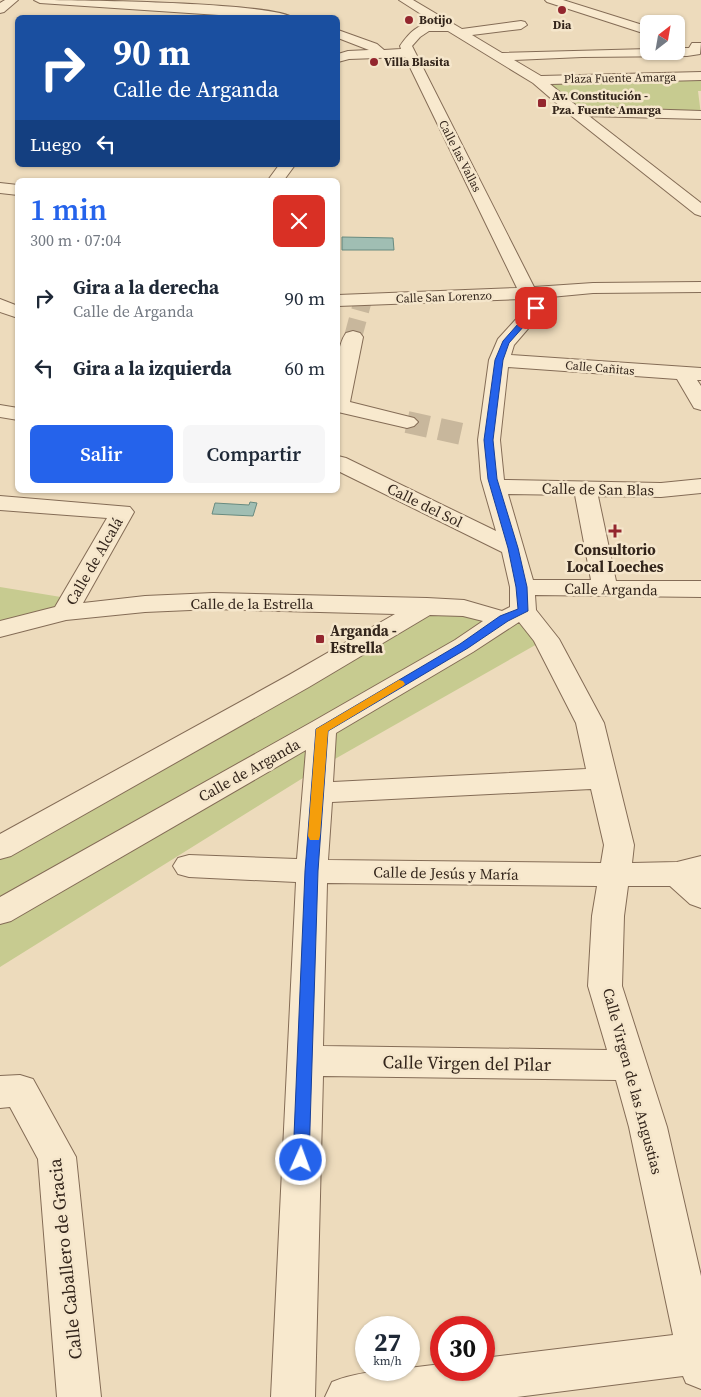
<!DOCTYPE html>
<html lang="es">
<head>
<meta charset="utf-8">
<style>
	:root { --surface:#fff; --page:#f6f6f7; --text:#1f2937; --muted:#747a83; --accent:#2563eb }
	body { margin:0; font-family:"Source Serif 4",serif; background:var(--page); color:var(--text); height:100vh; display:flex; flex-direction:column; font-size:19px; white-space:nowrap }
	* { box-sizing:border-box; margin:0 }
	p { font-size:16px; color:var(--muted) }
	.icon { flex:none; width:28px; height:28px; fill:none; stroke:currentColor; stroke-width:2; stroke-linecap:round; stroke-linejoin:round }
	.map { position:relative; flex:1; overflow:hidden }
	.details { position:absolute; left:15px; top:178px; width:325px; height:315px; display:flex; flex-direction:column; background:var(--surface); border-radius:8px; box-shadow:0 1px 4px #0004 }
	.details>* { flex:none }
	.hud { position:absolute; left:15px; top:15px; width:325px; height:152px; border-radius:8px; box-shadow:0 1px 4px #0004; background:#1a4fa0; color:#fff; overflow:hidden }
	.needle { width:32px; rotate:31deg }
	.tools { position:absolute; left:640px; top:15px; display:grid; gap:10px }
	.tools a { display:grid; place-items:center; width:45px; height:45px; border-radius:8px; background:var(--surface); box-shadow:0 1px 4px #0004; font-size:25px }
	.speed { position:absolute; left:355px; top:1316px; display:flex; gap:10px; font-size:25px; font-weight:700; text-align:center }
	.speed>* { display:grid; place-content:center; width:65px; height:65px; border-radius:50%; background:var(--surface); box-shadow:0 1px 4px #0004; line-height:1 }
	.speed small { font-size:12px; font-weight:400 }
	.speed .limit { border:8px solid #d22; background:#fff; color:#111 }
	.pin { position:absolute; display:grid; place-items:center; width:42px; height:42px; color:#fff; margin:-21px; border-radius:10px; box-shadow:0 2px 8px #0006 }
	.me { position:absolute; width:55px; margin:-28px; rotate:2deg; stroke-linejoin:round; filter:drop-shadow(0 0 4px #0008) }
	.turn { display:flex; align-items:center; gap:18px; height:105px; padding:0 15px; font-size:22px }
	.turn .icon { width:65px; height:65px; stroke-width:2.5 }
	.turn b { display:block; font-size:35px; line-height:42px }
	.then { display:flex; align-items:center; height:48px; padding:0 15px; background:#0003; gap:10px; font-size:19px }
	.round { display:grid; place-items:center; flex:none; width:52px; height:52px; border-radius:8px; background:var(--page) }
	.head { display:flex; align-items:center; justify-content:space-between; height:85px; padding:0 15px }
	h1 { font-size:30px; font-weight:600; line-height:38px; color:var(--accent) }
	.action { display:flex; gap:10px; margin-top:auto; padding:10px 15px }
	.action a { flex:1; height:58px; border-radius:8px; background:var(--accent); color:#fff; font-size:20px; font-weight:600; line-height:58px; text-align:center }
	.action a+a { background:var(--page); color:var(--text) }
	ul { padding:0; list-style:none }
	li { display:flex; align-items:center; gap:15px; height:70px; padding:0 15px }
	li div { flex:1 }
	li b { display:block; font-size:19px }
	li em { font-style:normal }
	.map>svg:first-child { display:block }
	.green { fill:#c7cb90 }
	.water { fill:#a0beb3; stroke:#688b80 }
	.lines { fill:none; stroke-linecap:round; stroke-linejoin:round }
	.minor-tunnel-far1 { stroke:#c8b79c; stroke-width:18; stroke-dasharray:18 9; stroke-linecap:butt }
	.minor-tunnel { stroke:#c8b79c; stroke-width:22; stroke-dasharray:22 11; stroke-linecap:butt }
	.minor-casing { stroke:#846c56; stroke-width:2 }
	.minor { fill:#f8e9ce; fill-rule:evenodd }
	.route { fill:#2563eb; stroke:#184099 }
	.slow { fill:#f59e0b }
	.poi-dot { fill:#93262e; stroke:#f5e6cb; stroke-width:2 }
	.labels { text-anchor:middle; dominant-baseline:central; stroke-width:5; stroke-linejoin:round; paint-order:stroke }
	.far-poi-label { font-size:12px; font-weight:bold; fill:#33251b; stroke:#f5e6cb; text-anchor:start }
	.far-street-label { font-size:12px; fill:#33251b; stroke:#f5e6cb }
	.street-label { font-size:15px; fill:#33251b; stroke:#f5e6cb }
	.poi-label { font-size:15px; font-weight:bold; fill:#33251b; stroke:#f5e6cb }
	.near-street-label { font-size:18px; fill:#33251b; stroke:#f5e6cb }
</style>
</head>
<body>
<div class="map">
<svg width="701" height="1397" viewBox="0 0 701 1397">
	<rect width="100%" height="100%" fill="#eddbbc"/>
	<!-- green -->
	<path class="green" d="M 701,76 L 701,91 L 698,91 L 701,115 L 574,111 L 538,80 Z
		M 0,587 L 73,599 L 65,612 L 0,629 Z
		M 427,606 L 504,619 L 523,611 L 546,639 L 319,768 L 0,967 L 0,847 Z"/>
	<!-- water -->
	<path class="water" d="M 342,237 L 393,238 L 394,250 L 342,250 Z
		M 250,502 L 257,503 L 253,516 L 212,514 L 215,503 L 249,505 Z"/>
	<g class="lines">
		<!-- minor-tunnel-far1 -->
		<path class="minor-tunnel-far1" d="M 353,337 L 363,300"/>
		<!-- minor-tunnel -->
		<path class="minor-tunnel" d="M 407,422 L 466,435"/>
		<!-- minor casing -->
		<g class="minor-casing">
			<path id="minor" d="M 5,0 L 18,0 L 4,12 L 0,13 L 0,3 Z
				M 34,0 C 70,0 275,2 293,18 L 263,18 L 40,3 Z
				M 399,0 L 413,0 L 462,29 L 521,21 L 525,22 L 527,25 L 521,29 L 472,35 L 502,53 L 649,49 L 649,51 L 676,51 L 676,48 L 689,48 L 692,43 L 701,43 L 700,54 L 687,56 L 582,57 L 514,60 L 541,76 L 701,72 L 701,80 L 550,84 L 578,107 L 701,111 L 701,119 L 589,116 L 701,203 L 701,216 L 695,214 L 569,114 L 533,83 L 448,31 L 429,31 L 420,37 L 412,46 L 534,287 L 593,283 L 701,282 L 701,292 L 593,293 L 540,298 L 545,309 L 514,345 L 511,355 L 701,368 L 701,380 L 697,380 L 701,386 L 701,410 L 694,408 L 677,379 L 508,367 L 500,440 L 504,480 L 661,483 L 701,479 L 701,493 L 661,497 L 598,496 L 616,581 L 701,581 L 701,597 L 535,595 L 536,610 L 559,639 L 604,723 L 634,845 L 632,863 L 677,862 L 701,856 L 701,908 L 690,904 L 670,886 L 628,886 L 624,916 L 622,986 L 667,1127 L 701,1276 L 701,1389 L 686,1383 L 683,1376 L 517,1397 L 325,1397 L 332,1382 C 356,1372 383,1370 409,1370 L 409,1368 L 441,1364 L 441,1370 L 484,1370 L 484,1358 L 673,1335 L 629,1127 L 616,1080 L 323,1076 L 315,1397 L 271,1397 L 296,882 L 189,877 L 178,874 L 173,866 L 178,858 L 189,855 L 297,859 L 306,750 L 11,921 L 0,924 L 0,897 L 312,722 L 455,640 L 483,621 L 463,616 L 430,615 L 309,687 L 11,856 L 0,859 L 0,834 L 289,675 L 395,614 L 213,609 L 145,612 L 66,620 L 0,637 L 0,621 L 55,607 L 107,518 L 0,510 L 0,496 L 130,507 L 134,512 L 83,603 L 145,596 L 213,593 L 427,598 L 464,600 L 502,611 L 510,607 L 510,587 L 502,552 L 338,471 L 338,456 L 346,458 L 496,531 L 481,479 L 478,440 L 489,360 L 498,339 L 526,308 L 522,299 L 338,306 L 338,295 L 517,288 L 405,57 L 349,59 L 338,62 L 338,54 L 348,51 L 369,50 L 338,38 L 338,30 L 377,44 L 384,50 L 401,49 L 400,46 C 409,33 418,23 435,23 ZM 508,494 L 575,495 L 591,580 L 533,580 ZM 519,622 L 534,641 L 576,723 L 586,769 L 333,782 L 336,733 L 473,652 ZM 591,789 L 604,845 L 601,863 L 328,860 L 332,802 ZM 327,883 L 597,886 L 592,916 L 588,986 L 607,1050 L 323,1046 Z
				M 545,0 L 563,0 L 649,27 L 649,35 L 547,2 Z
				M 279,165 L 295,165 L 284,180 L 268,180 Z
				M 0,183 L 18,185 L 18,195 L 0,193 Z
				M 0,299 L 18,306 L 18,318 L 0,312 Z
				M 353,331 L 360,333 L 363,337 L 350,402 L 414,418 L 418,422 L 414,426 L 407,428 L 338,412 C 338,390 333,351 346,333 Z
				M 0,405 L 18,408 L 18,420 L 0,417 Z
				M 20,1075 L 33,1079 L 76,1157 L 101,1397 L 57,1397 L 38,1159 L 10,1107 L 0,1108 L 0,1076 Z"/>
		</g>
		<!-- minor -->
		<use href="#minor" class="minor"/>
	</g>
	<!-- route -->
	<path class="route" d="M 533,307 L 540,308 L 509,343 L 503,360 L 493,440 L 497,479 L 518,548 L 527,587 L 528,611 L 508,621 L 468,648 L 328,731 L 318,871 L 309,1160 L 307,1165 L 301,1167 L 296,1165 L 293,1160 L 305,871 L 316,729 L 460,644 L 500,616 L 518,609 L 516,587 L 508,548 L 488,479 L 484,440 L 495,360 L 503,341 Z"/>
	<!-- slow -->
	<path class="slow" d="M 399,680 L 403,681 L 405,684 L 403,686 L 328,731 L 320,836 L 319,840 L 310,840 L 308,836 L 316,729 Z"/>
	<!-- markers -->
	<g class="poi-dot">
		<circle cx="562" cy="10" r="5"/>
		<circle cx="409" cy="20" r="5"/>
		<circle cx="374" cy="62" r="5"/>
		<rect x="537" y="98" width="10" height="10" rx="2.5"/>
		<path d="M612.5 523.5h5v5h5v5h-5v5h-5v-5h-5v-5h5z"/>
		<rect x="315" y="634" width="10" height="10" rx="2.5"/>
	</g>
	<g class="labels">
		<!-- far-poi labels -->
		<g class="far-poi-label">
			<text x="419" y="20">Botijo</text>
			<text x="562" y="25" text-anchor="middle">Dia</text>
			<text x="384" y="62">Villa Blasita</text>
			<text x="552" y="96">Av. Constitución -<tspan x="552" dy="14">Pza. Fuente Amarga</tspan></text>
		</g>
		<!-- far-street labels -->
		<g class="far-street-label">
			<text transform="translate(620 78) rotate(-1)">Plaza Fuente Amarga</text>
			<text transform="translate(460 156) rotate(63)">Calle las Vallas</text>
			<text transform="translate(444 297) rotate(-2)">Calle San Lorenzo</text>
			<text transform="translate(600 368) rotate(5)">Calle Cañitas</text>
		</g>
		<!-- street labels -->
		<g class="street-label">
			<text transform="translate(598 489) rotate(1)">Calle de San Blas</text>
			<text transform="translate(425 505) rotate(26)">Calle del Sol</text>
			<text transform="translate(94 561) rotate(-60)">Calle de Alcalá</text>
			<text transform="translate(611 589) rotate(1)">Calle Arganda</text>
			<text x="252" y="603">Calle de la Estrella</text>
			<text transform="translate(249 770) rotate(-29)">Calle de Arganda</text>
			<text transform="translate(446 873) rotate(1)">Calle de Jesús y María</text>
			<text transform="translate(633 1081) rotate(75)">Calle Virgen de las Angustias</text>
		</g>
		<!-- poi labels -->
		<g class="poi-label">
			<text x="615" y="549">Consultorio<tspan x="615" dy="17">Local Loeches</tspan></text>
			<text x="330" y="630" text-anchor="start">Arganda -<tspan x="330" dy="17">Estrella</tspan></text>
		</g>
		<!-- near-street labels -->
		<g class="near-street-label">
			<text transform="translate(467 1063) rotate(1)">Calle Virgen del Pilar</text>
			<text transform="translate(65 1259) rotate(-96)">Calle Caballero de Gracia</text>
		</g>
	</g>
</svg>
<div class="tools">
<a><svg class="needle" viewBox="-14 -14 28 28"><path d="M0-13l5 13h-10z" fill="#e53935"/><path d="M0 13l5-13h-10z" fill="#747a83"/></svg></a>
</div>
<div class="speed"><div>27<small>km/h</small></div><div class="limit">30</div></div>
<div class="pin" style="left:536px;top:308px;background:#d93025"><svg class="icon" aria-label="arrive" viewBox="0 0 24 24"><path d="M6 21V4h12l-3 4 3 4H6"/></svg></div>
<svg class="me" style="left:301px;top:1160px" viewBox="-20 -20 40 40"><circle r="17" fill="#2563eb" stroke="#fff" stroke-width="3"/><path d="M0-11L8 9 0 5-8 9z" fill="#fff"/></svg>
<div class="hud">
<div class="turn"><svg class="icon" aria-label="right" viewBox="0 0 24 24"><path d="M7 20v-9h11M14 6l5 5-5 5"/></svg><div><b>90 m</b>Calle de Arganda</div></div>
<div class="then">Luego<svg class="icon" aria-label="left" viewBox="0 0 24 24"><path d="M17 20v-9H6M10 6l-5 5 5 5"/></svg></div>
</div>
<section class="details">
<div class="head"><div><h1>1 min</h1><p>300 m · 07:04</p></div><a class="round" style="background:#d93025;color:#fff"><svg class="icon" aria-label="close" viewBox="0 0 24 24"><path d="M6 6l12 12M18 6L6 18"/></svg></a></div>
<ul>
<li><svg class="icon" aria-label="right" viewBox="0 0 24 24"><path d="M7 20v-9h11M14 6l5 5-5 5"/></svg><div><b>Gira a la derecha</b><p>Calle de Arganda</p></div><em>90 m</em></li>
<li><svg class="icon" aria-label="left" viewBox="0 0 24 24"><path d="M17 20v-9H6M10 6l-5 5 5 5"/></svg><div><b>Gira a la izquierda</b></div><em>60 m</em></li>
</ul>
<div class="action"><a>Salir</a><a>Compartir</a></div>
</section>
</div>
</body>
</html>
